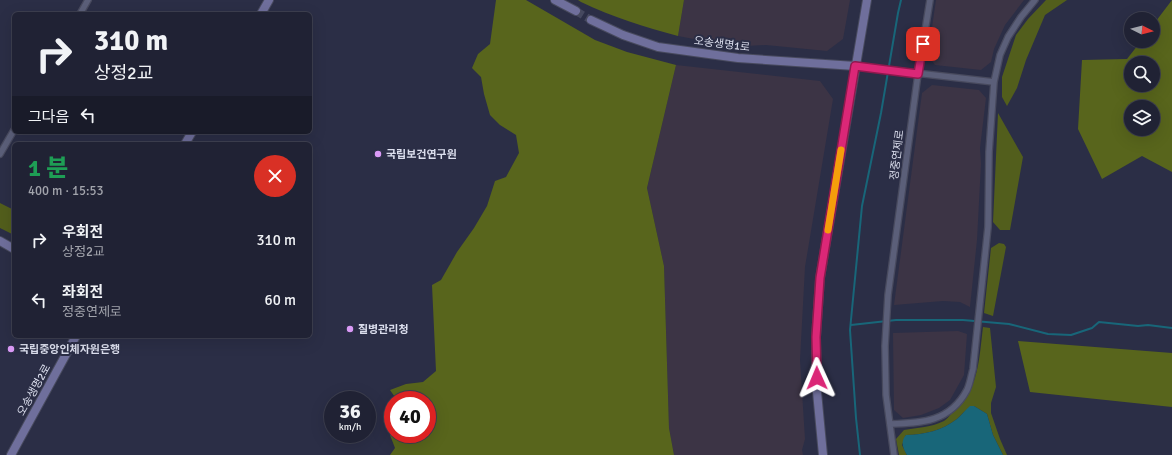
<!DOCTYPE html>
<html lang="ko">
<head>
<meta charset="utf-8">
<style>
	:root { --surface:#202234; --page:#2d2f40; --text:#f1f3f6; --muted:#a2a4ac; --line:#3d3f4f }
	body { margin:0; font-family:Signika,"Noto Sans KR",sans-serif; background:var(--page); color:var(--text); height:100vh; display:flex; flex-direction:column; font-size:15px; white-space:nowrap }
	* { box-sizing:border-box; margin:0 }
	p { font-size:13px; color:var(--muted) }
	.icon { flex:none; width:22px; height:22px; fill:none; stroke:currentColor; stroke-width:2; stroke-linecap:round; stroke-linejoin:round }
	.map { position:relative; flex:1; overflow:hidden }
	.details { position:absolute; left:12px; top:142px; width:300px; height:196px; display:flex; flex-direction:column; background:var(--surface); border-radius:6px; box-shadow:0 4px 16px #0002,0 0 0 1px var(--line) }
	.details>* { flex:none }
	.top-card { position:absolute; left:12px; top:12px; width:300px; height:122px; border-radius:6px; box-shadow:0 4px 16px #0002,0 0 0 1px var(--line); background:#202234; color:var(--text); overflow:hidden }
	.needle { width:26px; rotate:96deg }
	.fabs { position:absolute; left:1124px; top:12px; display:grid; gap:8px }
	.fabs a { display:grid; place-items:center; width:36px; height:36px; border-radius:50%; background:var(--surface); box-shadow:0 4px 16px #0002,0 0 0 1px var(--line); font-size:20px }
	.speed { position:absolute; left:324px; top:391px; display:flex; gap:8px; font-size:20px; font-weight:700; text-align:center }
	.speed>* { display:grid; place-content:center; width:52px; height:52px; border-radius:50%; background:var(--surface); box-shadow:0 4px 16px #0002,0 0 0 1px var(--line); line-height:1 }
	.speed small { font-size:10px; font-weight:400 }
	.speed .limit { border:6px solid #d22; background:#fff; color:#111 }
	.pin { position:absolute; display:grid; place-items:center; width:34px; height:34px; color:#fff; margin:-17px; border-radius:8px; box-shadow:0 2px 6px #0006 }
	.me { position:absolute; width:44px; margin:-22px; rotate:359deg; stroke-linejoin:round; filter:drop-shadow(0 0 3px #0008) }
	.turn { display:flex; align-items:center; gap:14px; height:84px; padding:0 16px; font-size:18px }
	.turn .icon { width:52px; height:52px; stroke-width:2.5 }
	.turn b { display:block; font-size:28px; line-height:34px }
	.then { display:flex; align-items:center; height:38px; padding:0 16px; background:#0003; gap:8px; font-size:15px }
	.round { display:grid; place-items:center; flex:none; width:42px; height:42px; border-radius:21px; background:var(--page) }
	.headline { display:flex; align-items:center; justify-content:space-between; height:68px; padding:0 16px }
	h1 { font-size:24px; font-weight:800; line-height:30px; color:#1e9e55 }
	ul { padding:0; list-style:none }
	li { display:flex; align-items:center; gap:12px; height:60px; padding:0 16px }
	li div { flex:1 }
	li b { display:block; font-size:15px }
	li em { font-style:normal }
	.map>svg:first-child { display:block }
	.industrial { fill:#3c3445 }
	.green { fill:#525e1c }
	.forest { fill:#58651c; fill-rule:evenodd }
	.water { fill:#186679 }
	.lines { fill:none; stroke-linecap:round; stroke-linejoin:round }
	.stream { stroke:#186679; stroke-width:2 }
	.secondary-tunnel { stroke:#45485f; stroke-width:8; stroke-dasharray:8 4; stroke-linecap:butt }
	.street-casing { stroke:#484a5e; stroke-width:8 }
	.secondary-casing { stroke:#484a5e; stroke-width:10 }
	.street { stroke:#5b5f79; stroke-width:5.5 }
	.secondary { stroke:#6f6f9c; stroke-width:8 }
	.route-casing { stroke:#8e194d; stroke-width:10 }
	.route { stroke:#db2777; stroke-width:7 }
	.slow { stroke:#f59e0b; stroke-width:7 }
	.poi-dot { fill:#da9af6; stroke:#2b2e46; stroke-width:1.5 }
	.labels { text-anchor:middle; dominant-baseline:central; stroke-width:4; stroke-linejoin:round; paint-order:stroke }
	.street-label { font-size:11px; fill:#dbdeed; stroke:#2b2e46 }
	.poi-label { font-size:11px; font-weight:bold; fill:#dbdeed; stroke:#2b2e46; text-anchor:start }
</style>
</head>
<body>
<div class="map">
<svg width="1172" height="455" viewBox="0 0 1172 455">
	<rect width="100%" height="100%" fill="#2b2e46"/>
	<!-- industrial -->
	<path class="industrial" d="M 684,0 L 850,0 L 843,39 L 827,51 L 766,45 L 746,46 L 720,44 L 678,36 Z
		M 936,0 L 1024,0 L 1005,25 L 994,49 L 991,62 L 981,70 L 935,65 L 928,55 Z
		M 676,65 L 820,81 L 833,99 L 805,267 L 800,360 L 805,439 L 802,450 L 803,455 L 674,455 L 669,428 L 664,266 L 647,188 Z
		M 932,85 L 979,90 L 986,98 L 980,148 L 981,164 L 977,240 L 970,307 L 960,302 L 943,301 L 894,305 L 922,93 Z
		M 958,331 L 967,334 L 964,375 L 950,400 L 939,408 L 921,415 L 903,418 L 894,410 L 893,333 Z"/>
	<!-- green -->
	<path class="green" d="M 1046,0 L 1067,0 L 1045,15 L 1026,60 L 1017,88 L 1007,106 L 1002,97 L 1002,77 L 1016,35 L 1028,19 Z
		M 998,113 L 1023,157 L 1010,230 L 1000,230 L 993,222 Z
		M 0,203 L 14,210 L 14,235 L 0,228 Z
		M 999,243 L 1004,244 L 1006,247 L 993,316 L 984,313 L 991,248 Z
		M 983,327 L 990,328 L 996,387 L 991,403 L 991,413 L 1000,439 L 1007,455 L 1003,455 L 993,435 L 987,414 L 974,406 C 964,410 965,412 957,419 C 943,430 924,435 906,435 L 902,445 L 907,455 L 899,455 L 896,439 L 904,430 C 917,428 932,427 944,421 C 947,419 950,415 953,412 C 979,390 979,359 983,327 Z"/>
	<!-- forest -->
	<path class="forest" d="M 496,0 L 526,0 L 595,40 L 627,52 L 676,65 L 647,188 L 664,266 L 669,428 L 674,455 L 390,455 L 395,448 L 390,435 L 393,429 L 393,434 L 427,434 L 427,400 L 397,400 L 390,390 L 406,384 L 423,382 L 436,371 L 432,285 L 441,280 L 457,252 L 474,228 L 487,206 L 495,181 L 506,177 L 519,153 L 516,135 L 500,125 L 490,115 L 484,94 L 481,77 L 472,68 L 478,54 L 490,44 Z
		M 578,0 L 684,0 L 678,36 C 644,27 613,17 581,2 Z
		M 1172,0 L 1172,172 L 1142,156 L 1102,179 L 1078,129 L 1082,60 L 1127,59 L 1141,41 L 1153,41 L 1153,25 ZM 1131,63 L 1153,63 L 1153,85 L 1131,85 ZM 1131,107 L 1153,107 L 1153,129 L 1131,129 Z
		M 1018,341 L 1172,353 L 1172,407 L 1030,392 Z"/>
	<!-- water -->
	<path class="water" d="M 970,406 L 974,406 L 987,414 L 993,435 L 1003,455 L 907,455 C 903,448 900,442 906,435 C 924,435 943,430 957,419 C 962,415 965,410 970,406 Z"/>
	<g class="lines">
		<!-- stream -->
		<path class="stream" d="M 851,325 L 896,320 L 963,320 L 1009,324 L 1048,334 L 1071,335 L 1092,328 L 1099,322 L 1138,326 L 1148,325 L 1172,328
			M 860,455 L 856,418 L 850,330 L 862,206 L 881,113 L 898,13 L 901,0"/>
		<!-- secondary-tunnel -->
		<path class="secondary-tunnel" d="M 576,11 L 591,20"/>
		<!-- street casing -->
		<g class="street-casing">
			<path id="street" d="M 80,14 L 88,0
				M 855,66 L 994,82
				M 0,154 L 14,130
				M 890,424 C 922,423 950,422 967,390 C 970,384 971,376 973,369 L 988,227 L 989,152 L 994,82 L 1000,55 L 1008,37 L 1021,17 L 1035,0
				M 894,455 L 886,395 L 885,346 L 888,295 L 918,74 L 930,0"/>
		</g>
		<!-- secondary casing -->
		<g class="secondary-casing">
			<path id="secondary" d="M 555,0 L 576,11
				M 261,14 L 269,0
				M 591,20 L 623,35 L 658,47 L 738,58 L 855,66
				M 185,144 L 192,132
				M 0,241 L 14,249
				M 11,455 L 76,336
				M 823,455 L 817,392 L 816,337 L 820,278 L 867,0"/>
		</g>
		<!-- street -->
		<use href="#street" class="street"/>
		<!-- secondary -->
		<use href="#secondary" class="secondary"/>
	</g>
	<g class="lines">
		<!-- route casing -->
		<g class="route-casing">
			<path id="route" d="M 817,378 L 816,337 L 820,278 L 855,66 L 918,74 L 923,44"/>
		</g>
		<!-- route -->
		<use href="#route" class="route"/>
		<!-- slow -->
		<path class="slow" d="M 828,230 L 841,150"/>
	</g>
	<!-- markers -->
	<g class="poi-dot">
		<circle cx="378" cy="154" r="4"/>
		<circle cx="350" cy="329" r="4"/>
		<circle cx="11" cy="349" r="4"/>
	</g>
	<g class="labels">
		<!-- street labels -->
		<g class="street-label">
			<text transform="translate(722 44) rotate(7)">오송생명1로</text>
			<text transform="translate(897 155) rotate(-83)">정중연제로</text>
			<text transform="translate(34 390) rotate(-61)">오송생명2로</text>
		</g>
		<!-- poi labels -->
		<g class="poi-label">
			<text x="386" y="154">국립보건연구원</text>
			<text x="358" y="329">질병관리청</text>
			<text x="19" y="349">국립중앙인체자원은행</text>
		</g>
	</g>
</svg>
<div class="fabs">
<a><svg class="needle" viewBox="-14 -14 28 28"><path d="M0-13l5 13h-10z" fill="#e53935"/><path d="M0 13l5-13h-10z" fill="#a2a4ac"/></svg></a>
<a><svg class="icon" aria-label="search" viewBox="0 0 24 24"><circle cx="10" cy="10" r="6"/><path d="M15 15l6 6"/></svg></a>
<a><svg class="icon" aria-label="layers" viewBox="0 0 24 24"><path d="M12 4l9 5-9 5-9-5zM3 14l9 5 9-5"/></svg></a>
</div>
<div class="speed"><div>36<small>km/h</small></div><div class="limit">40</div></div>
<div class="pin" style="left:923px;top:44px;background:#d93025"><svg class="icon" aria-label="arrive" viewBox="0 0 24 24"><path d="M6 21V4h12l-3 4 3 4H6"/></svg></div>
<svg class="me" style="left:817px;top:378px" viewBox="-20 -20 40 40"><path d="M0-17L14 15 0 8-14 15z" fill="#db2777" stroke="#fff" stroke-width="4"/></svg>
<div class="top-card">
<div class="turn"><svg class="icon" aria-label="right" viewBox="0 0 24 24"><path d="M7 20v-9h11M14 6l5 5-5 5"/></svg><div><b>310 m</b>상정2교</div></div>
<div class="then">그다음<svg class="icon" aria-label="left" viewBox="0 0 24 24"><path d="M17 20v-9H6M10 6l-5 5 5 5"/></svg></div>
</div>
<section class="details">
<div class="headline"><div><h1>1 분</h1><p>400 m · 15:53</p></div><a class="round" style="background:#d93025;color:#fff"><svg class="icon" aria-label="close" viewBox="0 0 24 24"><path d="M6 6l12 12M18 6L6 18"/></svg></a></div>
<ul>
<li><svg class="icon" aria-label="right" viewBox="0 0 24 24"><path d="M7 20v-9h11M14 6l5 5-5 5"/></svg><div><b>우회전</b><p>상정2교</p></div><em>310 m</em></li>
<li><svg class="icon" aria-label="left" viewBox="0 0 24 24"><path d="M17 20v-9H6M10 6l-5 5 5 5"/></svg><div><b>좌회전</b><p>정중연제로</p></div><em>60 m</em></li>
</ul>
</section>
</div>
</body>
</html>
